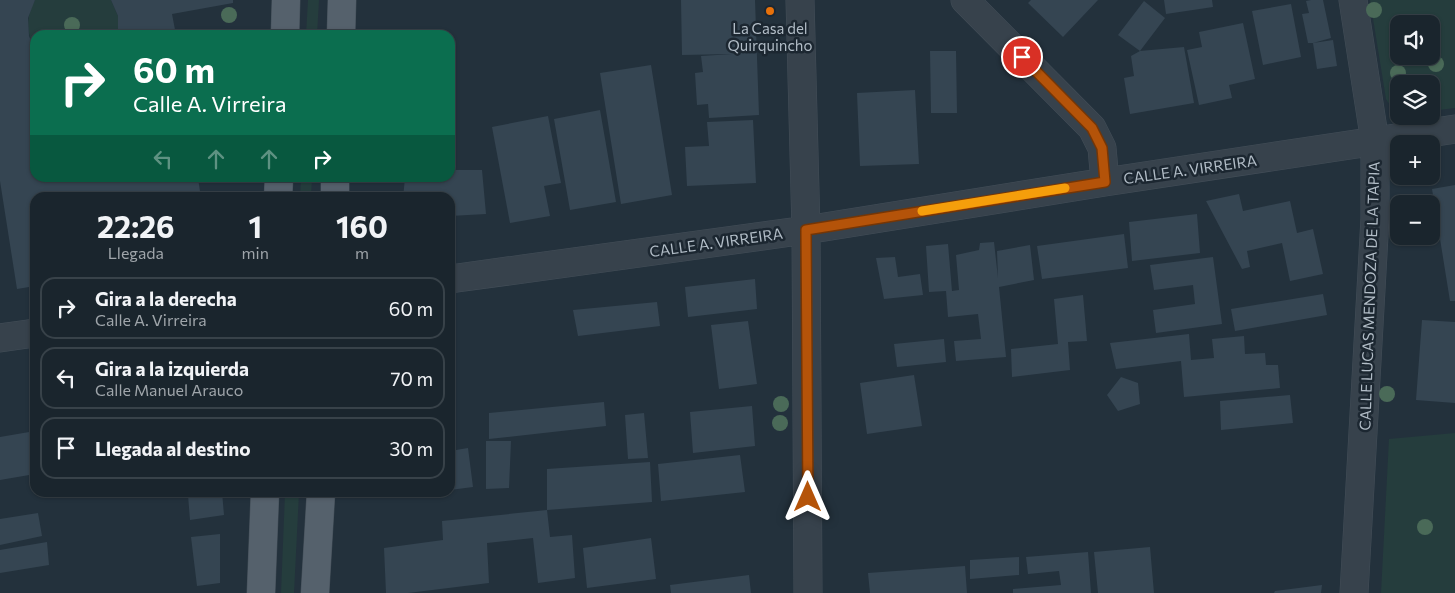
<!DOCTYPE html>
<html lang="es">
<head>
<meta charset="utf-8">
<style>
	:root { --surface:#1a252d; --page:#232d35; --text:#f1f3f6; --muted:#9fa5aa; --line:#384249 }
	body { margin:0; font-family:Commissioner,sans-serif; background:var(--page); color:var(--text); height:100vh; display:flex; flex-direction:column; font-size:19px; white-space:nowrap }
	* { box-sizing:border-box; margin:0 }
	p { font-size:16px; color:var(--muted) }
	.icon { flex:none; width:28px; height:28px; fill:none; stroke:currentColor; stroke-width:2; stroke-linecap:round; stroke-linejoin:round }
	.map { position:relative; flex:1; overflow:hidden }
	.sheet { position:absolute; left:30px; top:192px; width:425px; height:305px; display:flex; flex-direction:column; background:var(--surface); border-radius:15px; box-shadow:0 1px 4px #0004,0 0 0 1px var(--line) }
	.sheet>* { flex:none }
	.guide { position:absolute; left:30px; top:30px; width:425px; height:152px; border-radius:15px; box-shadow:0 1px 4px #0004,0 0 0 1px var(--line); background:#0b6e4f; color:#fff; overflow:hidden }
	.buttons { position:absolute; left:1390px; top:15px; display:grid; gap:10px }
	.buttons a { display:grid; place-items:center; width:50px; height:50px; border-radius:10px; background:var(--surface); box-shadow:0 1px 4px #0004,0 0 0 1px var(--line); font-size:25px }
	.pin { position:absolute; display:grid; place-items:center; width:42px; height:42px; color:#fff; margin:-21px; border:2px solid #fff; border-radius:50%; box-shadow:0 1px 5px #0007 }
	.me { position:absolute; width:55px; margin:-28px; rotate:0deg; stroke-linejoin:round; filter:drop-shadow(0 0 4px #0008) }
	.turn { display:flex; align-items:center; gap:18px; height:105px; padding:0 20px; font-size:22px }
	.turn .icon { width:65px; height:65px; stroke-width:2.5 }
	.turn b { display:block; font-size:35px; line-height:42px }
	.lanes { display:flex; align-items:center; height:48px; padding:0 20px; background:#0003; justify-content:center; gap:25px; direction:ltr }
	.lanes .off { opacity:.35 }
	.eta { display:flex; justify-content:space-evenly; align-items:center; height:85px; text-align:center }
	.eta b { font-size:30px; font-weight:700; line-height:35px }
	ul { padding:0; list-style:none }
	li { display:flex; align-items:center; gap:15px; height:62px; margin:0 10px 8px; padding:0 10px; border:2px solid var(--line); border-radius:15px }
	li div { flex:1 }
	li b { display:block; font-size:19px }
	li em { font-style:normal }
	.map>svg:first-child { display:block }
	.green { fill:#253d3d; fill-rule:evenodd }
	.building { fill:#354552 }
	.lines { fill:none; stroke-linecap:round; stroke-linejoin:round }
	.minor-casing { stroke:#434e58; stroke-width:29 }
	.major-casing { stroke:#434e58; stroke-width:29 }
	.minor { stroke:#37424c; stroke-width:28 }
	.major { stroke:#55616c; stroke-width:28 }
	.tree { fill:#4a6a58 }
	.route-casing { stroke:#753606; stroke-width:12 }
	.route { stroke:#b45309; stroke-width:9 }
	.slow { stroke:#f59e0b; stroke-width:9 }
	.food-dot { fill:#e8710a; stroke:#1c2731; stroke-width:2 }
	.labels { text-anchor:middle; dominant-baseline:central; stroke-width:5; stroke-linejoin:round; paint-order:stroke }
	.poi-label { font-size:15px; fill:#b2bdc7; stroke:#1c2731 }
	.street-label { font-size:15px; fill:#b2bdc7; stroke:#1c2731 }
</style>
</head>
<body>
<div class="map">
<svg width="1455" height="593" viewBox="0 0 1455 593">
	<rect width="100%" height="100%" fill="#23313c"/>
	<!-- green -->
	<path class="green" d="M 35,0 L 111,0 L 118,16 L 118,35 L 35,35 L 35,51 C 27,32 25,19 35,0 Z
		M 308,0 L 319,0 L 317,35 L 306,35 Z
		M 1370,0 L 1455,0 L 1455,108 L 1431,111 L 1431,84 L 1399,84 L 1399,112 L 1393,110 L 1386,99 ZM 1399,24 L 1431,24 L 1431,56 L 1399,56 Z
		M 301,178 L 312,178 L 311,197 L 300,197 Z
		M 1455,433 L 1455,593 L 1381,593 L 1389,439 Z
		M 285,493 L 299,493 L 294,593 L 281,593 Z"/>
	<!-- building -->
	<path class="building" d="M 0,0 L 35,0 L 28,18 L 29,36 L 35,51 L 35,178 L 198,178 L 201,198 L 35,198 L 35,286 L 17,289 L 0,181 Z
		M 111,0 L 233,0 L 233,3 L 172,14 L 176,35 L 118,35 L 118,16 Z
		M 681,0 L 755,0 L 759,115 L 709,118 L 708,104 L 697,105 L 695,73 L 703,72 L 701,56 L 732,54 L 682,55 Z
		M 1031,0 L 1098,0 L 1063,37 L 1028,3 Z
		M 1164,0 L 1212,0 L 1213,7 L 1166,14 Z
		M 1311,0 L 1323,0 L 1331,38 L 1313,43 L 1308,43 L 1302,14 L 1309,13 L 1306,1 Z
		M 1144,1 L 1165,18 L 1140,51 L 1118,35 Z
		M 1291,4 L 1301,57 L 1263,65 L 1252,11 Z
		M 1243,23 L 1255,79 L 1229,85 L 1232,98 L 1199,105 L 1187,50 L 1202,47 L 1199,32 Z
		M 1333,40 L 1337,66 L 1317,69 L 1313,43 Z
		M 1184,47 L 1194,103 L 1130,114 L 1124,78 L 1134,76 L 1131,56 L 1140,51 Z
		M 930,51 L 956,51 L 957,113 L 931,113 Z
		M 651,65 L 672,195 L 621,204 L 600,73 Z
		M 915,90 L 919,164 L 860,166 L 857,93 Z
		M 600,110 L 616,202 L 570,210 L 554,119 Z
		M 548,116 L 561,183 L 544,186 L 550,216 L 510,223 L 492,127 Z
		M 753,120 L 756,183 L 687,186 L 685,147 L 709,146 L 707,122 Z
		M 450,170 L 482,170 L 486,214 L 450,216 L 450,198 L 403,198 L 405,178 L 450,178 Z
		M 1455,185 L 1455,301 L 1450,301 L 1432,189 Z
		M 1239,194 L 1243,211 L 1290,201 L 1297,233 L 1313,229 L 1323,274 L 1290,281 L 1282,243 L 1247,251 L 1250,267 L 1242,269 L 1206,201 Z
		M 1197,214 L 1200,253 L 1132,261 L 1129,222 Z
		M 1124,234 L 1128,268 L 1042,279 L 1037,246 Z
		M 994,242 L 998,278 L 997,251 L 1030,245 L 1034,280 L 999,287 L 1006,357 L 956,361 L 954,341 L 981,339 L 978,314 L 948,317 L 946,291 L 929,292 L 926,246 L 948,244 L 952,291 L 959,290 L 956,255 L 979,250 L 980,243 Z
		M 895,257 L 898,277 L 920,274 L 923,295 L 884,299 L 876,258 Z
		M 1213,257 L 1222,324 L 1156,333 L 1153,310 L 1195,304 L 1193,285 L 1154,290 L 1150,265 Z
		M 755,279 L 757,309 L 688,317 L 685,287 Z
		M 1323,294 L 1327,315 L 1235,331 L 1231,309 Z
		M 1083,295 L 1087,341 L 1068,342 L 1070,370 L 1012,377 L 1011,349 L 1058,344 L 1054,299 Z
		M 657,302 L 660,326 L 578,336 L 573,310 Z
		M 1422,320 L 1455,322 L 1455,403 L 1416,400 Z
		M 748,321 L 757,384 L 719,389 L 711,325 Z
		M 1189,334 L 1191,360 L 1214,358 L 1212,339 L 1244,336 L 1245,354 L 1265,353 L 1266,365 L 1278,365 L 1280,388 L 1184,397 L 1181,361 L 1116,369 L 1110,343 Z
		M 944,339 L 946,362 L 897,367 L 894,344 Z
		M 914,375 L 922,426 L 867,434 L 860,383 Z
		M 1121,377 L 1138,383 L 1140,404 L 1118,411 L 1107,395 Z
		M 1290,395 L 1293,423 L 1221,430 L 1220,401 Z
		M 604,402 L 606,426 L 489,439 L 489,413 Z
		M 752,406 L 755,446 L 693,453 L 690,412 Z
		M 644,413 L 648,458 L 628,459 L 625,415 Z
		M 35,431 L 35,474 L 0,480 L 0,437 Z
		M 486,441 L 511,441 L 509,488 L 486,489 Z
		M 468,448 L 473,487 L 450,490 L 450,451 Z
		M 740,455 L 745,492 L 661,501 L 658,464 Z
		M 650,462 L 652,502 L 547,510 L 547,469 Z
		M 180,492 L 222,492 L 224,515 L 190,520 L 188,495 L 181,495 Z
		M 396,492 L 423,492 L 423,494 L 396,497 Z
		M 547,510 L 550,537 L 572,535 L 575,578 L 538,583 L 533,538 L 487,543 L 489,583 L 408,593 L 386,593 L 384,548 L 443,540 L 442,521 Z
		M 38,513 L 42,536 L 0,545 L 0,519 Z
		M 220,534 L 220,583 L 197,586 L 191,537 Z
		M 651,538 L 656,579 L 587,588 L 583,548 Z
		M 47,542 L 49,565 L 0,573 L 0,550 Z
		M 1150,547 L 1154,593 L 1098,593 L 1094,552 Z
		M 1088,552 L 1091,593 L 1013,593 L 1013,589 L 1061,585 L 1059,571 L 1028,574 L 1026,557 Z
		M 1019,557 L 1019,575 L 970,579 L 970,560 Z
		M 965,566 L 967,593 L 870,593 L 868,573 Z
		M 749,575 L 751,593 L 671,593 L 670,585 Z
		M 1322,585 L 1321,593 L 1274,593 L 1275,591 Z"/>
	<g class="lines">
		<!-- minor casing -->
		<g class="minor-casing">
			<path id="minor" d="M 800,0 L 806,230 L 808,593
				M 965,0 L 1092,128 L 1102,148 L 1105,182
				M 1353,0 L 1375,142 L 1375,218 L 1354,593
				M 450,279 L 806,230 L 1105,182 L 1455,129
				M 0,338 L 35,333"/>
		</g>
		<!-- major casing -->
		<g class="major-casing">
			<path id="major" d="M 285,35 L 286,0
				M 341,35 L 342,0
				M 278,198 L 279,178
				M 335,198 L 335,178
				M 261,593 L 265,492
				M 315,593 L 321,492"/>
		</g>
		<!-- minor -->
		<use href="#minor" class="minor"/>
		<!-- major -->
		<use href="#major" class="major"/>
	</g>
	<!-- trees -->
	<g class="tree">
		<circle cx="1374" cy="10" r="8"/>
		<circle cx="229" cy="15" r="8"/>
		<circle cx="72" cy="25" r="8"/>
		<circle cx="1436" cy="64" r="8"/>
		<circle cx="1398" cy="73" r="8"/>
		<circle cx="1387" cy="394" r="8"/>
		<circle cx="781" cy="404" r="8"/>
		<circle cx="780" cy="423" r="8"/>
		<circle cx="1425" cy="527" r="8"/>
	</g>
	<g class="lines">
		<!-- route casing -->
		<g class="route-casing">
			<path id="route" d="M 808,497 L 806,230 L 1105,182 L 1102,148 L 1092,128 L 1022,57"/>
		</g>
		<!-- route -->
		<use href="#route" class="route"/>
		<!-- slow -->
		<path class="slow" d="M 922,211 L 1065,188"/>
	</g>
	<!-- markers -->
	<circle class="food-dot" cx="770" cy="11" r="5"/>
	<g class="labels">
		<!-- poi labels -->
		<g class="poi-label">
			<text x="770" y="28">La Casa del<tspan x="770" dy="17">Quirquincho</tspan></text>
		</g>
		<!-- street labels -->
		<g class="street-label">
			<text transform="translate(1190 169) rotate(-8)">CALLE A. VIRREIRA</text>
			<text transform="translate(716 242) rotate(-8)">CALLE A. VIRREIRA</text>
			<text transform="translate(1369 296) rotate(-88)">CALLE LUCAS MENDOZA DE LA TAPIA</text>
		</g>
	</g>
</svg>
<div class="buttons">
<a><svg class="icon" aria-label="sound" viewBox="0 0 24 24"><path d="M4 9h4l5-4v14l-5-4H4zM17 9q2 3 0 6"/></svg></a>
<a><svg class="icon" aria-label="layers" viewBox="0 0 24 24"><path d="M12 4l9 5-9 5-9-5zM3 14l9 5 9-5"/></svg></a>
<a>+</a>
<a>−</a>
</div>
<div class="pin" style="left:1022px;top:57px;background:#d93025"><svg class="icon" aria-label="arrive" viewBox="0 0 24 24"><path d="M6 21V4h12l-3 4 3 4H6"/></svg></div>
<svg class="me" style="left:808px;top:497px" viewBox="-20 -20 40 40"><path d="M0-17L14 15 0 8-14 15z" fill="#b45309" stroke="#fff" stroke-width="4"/></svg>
<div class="guide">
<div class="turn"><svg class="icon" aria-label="right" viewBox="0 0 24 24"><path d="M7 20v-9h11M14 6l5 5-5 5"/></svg><div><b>60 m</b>Calle A. Virreira</div></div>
<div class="lanes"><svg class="icon off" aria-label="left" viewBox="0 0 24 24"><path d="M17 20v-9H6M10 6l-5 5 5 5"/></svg><svg class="icon off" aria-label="ahead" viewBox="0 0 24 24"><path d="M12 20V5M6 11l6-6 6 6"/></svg><svg class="icon off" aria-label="ahead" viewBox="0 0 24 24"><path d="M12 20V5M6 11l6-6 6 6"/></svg><svg class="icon" aria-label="right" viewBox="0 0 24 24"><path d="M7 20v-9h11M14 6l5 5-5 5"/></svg></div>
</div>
<section class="sheet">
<div class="eta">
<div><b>22:26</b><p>Llegada</p></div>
<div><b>1</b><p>min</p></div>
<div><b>160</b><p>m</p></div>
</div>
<ul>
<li><svg class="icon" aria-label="right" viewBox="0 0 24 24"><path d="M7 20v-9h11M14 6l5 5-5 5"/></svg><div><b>Gira a la derecha</b><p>Calle A. Virreira</p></div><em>60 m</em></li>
<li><svg class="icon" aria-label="left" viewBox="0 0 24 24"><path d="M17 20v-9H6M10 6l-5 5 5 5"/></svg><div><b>Gira a la izquierda</b><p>Calle Manuel Arauco</p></div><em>70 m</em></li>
<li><svg class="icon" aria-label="arrive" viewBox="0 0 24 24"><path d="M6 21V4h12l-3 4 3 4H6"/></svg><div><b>Llegada al destino</b></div><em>30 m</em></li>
</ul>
</section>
</div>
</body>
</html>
